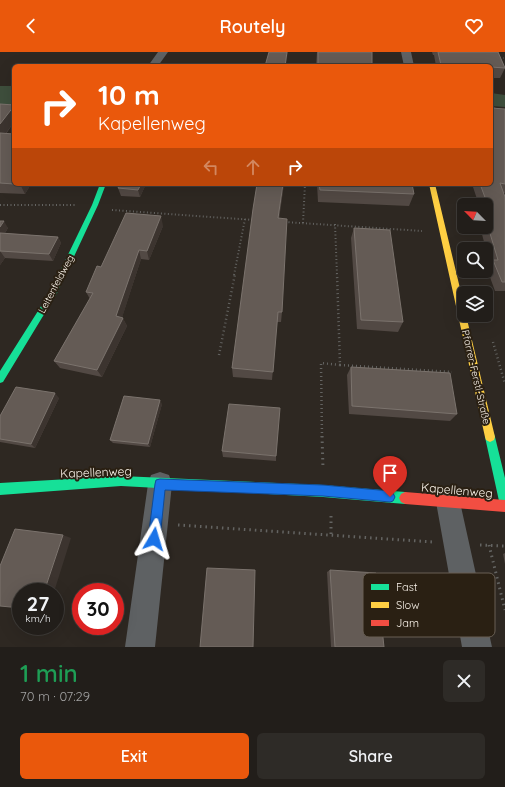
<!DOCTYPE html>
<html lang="en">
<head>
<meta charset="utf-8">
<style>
	:root { --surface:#221e1a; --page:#2e2b27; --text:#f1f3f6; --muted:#a2a2a2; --line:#3f3c39; --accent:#ea580c }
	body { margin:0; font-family:Quicksand,sans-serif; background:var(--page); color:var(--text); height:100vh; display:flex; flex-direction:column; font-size:15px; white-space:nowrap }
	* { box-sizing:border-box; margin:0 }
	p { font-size:13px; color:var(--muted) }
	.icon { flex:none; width:22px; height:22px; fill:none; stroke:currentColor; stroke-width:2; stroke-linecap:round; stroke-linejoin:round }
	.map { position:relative; height:595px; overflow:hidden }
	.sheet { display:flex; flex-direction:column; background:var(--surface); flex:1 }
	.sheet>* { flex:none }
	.guide { position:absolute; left:12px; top:12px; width:481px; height:122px; border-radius:6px; box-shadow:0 4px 16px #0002,0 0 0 1px var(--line); background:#ea580c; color:#fff; overflow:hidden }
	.needle { width:26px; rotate:294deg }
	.fabs { position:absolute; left:457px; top:146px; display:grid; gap:8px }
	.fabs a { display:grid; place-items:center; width:36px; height:36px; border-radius:6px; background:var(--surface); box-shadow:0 4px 16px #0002,0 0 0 1px var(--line); font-size:20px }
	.speed { position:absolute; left:12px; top:531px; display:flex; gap:8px; font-size:20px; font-weight:700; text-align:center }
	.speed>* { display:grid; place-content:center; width:52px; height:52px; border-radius:50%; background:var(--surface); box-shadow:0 4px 16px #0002,0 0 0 1px var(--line); line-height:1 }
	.speed small { font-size:10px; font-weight:400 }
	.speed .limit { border:6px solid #d22; background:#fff; color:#111 }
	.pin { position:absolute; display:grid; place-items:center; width:34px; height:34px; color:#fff; margin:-41px -17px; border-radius:50% 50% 50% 0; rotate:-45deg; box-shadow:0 0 4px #0007 }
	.pin .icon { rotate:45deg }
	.me { position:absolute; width:44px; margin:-22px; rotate:7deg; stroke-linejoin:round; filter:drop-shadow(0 0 3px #0008) }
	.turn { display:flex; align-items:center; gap:14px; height:84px; padding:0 20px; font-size:18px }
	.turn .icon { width:52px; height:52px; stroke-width:2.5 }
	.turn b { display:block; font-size:28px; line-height:34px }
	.lanes { display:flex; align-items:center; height:38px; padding:0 20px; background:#0003; justify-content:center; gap:20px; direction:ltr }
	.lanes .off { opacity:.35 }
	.round { display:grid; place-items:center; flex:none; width:42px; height:42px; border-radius:6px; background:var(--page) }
	.overview { display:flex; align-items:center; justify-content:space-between; height:68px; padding:0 20px }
	h1 { font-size:24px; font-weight:600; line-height:30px; color:#1e9e55 }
	.button { display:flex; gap:8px; margin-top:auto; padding:8px 20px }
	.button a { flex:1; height:46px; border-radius:6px; background:var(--accent); color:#fff; font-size:16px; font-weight:600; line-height:46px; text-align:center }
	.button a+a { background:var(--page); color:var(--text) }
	header { display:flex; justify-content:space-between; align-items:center; height:52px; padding:0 20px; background:var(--accent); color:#fff; font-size:18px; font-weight:600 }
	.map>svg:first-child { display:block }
	.green { fill:#3e4e3c }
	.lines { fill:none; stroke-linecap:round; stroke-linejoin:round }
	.path-far3 { stroke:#646462; stroke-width:1.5; stroke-dasharray:0.5 2; stroke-linecap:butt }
	.path-far2 { stroke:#646462; stroke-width:2; stroke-dasharray:1 2.5; stroke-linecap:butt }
	.path-far1 { stroke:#646462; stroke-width:2.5; stroke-dasharray:1 3; stroke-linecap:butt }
	.path { stroke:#646462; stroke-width:3; stroke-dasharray:1.5 4; stroke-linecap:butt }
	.street { fill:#5e6163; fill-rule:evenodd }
	.fast { fill:#16e098; fill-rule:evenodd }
	.slow { fill:#ffcf43; fill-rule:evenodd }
	.jam { fill:#f24e42; fill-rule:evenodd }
	.wall { fill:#524944 }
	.shaded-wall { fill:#3c342f }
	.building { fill:#645b55; stroke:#7b736d }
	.route { fill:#1a73e8; stroke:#114b97 }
	.labels { text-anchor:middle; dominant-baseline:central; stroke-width:4; stroke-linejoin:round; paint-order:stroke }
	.street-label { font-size:10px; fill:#faf3ea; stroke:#2a2013 }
	.near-street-label { font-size:12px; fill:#faf3ea; stroke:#2a2013 }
	.key { fill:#2a2013; stroke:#685f54; stroke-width:1 }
	.key-label { font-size:11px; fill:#faf3ea }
</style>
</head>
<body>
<header><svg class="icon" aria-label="back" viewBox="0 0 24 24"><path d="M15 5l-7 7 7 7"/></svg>Routely<svg class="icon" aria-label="heart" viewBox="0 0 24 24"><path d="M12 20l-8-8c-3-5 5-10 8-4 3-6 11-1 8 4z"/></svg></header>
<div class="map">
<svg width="505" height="595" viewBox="0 0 505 595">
	<rect width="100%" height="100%" fill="#2e2822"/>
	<!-- green -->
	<path class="green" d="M 0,34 L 14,34 L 14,55 L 0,55 Z
		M 491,41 L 505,43 L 505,55 L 491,54 Z"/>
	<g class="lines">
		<!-- path-far3 -->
		<path class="path-far3" d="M 498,6 L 505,6
			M 491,52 L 497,58"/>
		<!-- path-far2 -->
		<path class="path-far2" d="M 0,153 L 75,153
			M 112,158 L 254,168
			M 285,170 L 422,179
			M 303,171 L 305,132
			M 335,172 L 337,223
			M 234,223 L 245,167"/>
		<!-- path-far1 -->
		<path class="path-far1" d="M 493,290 L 505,332
			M 219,303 L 235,222
			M 340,313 L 452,320
			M 322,385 L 321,311 L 340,313 L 337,222"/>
		<!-- path -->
		<path class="path" d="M 322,384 L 323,416
			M 331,464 L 331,483
			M 178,473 L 433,490
			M 480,493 L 505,494
			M 489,493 L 505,558"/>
		<!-- street -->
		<path class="street" d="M 158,0 L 168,0 L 158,14 L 148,14 Z
			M 401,0 L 411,0 L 414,14 L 404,14 Z
			M 160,420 L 169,423 L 172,432 L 155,595 L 125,595 L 148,432 L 151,423 Z
			M 448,438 L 457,441 L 460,450 L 492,595 L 462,595 L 436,450 L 439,441 Z"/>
		<!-- fast -->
		<path class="fast" d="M 100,132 L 106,132 L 98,153 L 57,241 L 3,330 L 0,331 L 0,319 L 50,240 L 92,153 Z
			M 490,380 L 494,382 L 495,385 L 505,426 L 505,455 L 501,453 L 499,449 L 485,385 L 486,382 Z
			M 121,424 L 323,433 L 405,440 L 409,442 L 411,446 L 409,450 L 405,452 L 323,445 L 121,434 L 0,443 L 0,431 Z"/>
		<!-- slow -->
		<path class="slow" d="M 429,132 L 435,132 L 464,253 L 464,263 L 466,263 L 495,385 L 494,388 L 490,390 L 486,388 L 485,385 Z"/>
		<!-- jam -->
		<path class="jam" d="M 405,440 L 505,448 L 505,460 L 405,452 L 401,450 L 399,446 L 401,442 Z"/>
	</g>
	<!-- wall -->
	<path class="wall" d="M 317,0 L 372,0 L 372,14 L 316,14 Z
		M 432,0 L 498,0 L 505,16 L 500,26 L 491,26 L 491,14 L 436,14 L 434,3 L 433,3 Z
		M 0,52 L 14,53 L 14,70 L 6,82 L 14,132 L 31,132 L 25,142 L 0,141 Z
		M 505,57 L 505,141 L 504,141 L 505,145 L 505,239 L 495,239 L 487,217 L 490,212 L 480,175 L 486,175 L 486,153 L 479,153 L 472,132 L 491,132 Z
		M 120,132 L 146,132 L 140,145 L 121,144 L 118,136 Z
		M 257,132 L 284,132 L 279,167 L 282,260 L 281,270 L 277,270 L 272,328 L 233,325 L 232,316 Z
		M 317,132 L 412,132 L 414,142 L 409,154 L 318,150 Z
		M 0,169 L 8,176 L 5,181 L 58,185 L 61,191 L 53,209 L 5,206 L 0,213 Z
		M 163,174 L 149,208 L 141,207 L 122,265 L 127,274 L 102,325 L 60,316 L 54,309 L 90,247 L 86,240 L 101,215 Z
		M 354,176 L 403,270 L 398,280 L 357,277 L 351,186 Z
		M 351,315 L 457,362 L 450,369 L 349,362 L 347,323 Z
		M 59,346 L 35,396 L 0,390 L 0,364 Z
		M 162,352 L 150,395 L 113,391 L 110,388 Z
		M 222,399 L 276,404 L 276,409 L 223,405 Z
		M 505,501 L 505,512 L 503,502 Z
		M 330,518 L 384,595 L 331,595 L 327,520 Z"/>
	<!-- shaded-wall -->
	<path class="shaded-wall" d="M 287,0 L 288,0 L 286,14 L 285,14 Z
		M 14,54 L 14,70 L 0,89 L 0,72 Z
		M 20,132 L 31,132 L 25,142 Z
		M 141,132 L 146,132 L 140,145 L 138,138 Z
		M 283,132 L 284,132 L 277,177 L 278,166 Z
		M 161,164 L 163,174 L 149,208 L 147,199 Z
		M 4,169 L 8,176 L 1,187 L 0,186 L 0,175 Z
		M 58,185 L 61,191 L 53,209 L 49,202 Z
		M 139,198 L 141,207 L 120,272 L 116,264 Z
		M 0,199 L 5,206 L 0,213 Z
		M 123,266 L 127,274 L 102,325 L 97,318 Z
		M 55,341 L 59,346 L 35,396 L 31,392 Z
		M 160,348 L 162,352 L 150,395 L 148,392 Z
		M 63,483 L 71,486 L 54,540 L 44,540 Z"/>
	<!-- building -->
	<path class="building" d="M 269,0 L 287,0 L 285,14 L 265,14 Z
		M 318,0 L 372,0 L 372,14 L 318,14 Z
		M 438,0 L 498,0 L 505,16 L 491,15 L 491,14 L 464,14 L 441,13 Z
		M 0,52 L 14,53 L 14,54 L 0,72 Z
		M 491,56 L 505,57 L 505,132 L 500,131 L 505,145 L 505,230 L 502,230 L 493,208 L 498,208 L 486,168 L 486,156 L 489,156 L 480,132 L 491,132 Z
		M 0,81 L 14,82 L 14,132 L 0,131 Z
		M 120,132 L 141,132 L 138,138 L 118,136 Z
		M 257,132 L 283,132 L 278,166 L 287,167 L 282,260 L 278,260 L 273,320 L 232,316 L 253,157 Z
		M 319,132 L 412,132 L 414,142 L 320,138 Z
		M 126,161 L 161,164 L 147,199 L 139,198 L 116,264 L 123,266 L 97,318 L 54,309 L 93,241 L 86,240 L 97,214 L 101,215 Z
		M 0,169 L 4,169 L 0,175 Z
		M 354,176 L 390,178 L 403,270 L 361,268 Z
		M 0,181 L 58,185 L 49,202 L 0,199 Z
		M 351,315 L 450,321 L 457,362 L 352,354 Z
		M 16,335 L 55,341 L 31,392 L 0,387 L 0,364 Z
		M 124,344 L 160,348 L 148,392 L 110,388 Z
		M 229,352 L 280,356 L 276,404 L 222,399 Z
		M 15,477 L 63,483 L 44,540 L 21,540 L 21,556 L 0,554 L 0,514 Z
		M 207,516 L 255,518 L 253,595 L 200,595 Z
		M 330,518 L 376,521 L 384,595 L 335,595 Z"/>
	<!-- route -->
	<path class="route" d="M 160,427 L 323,433 L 390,439 L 393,441 L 395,445 L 393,449 L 390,450 L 323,444 L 165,438 L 160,487 L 158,491 L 154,493 L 150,491 L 148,487 L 155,432 L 156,428 Z"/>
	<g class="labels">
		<!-- street labels -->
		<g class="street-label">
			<text transform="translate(56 232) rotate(-62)">Leitenfeldweg</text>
			<text transform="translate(476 325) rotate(77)">Pfarrer-Ferstl-Straße</text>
		</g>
		<!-- near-street labels -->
		<g class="near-street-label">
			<text transform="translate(96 420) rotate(-2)">Kapellenweg</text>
			<text transform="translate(457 438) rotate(5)">Kapellenweg</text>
		</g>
	</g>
	<!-- legend -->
	<rect x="363" y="521" width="132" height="64" rx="6" class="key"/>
	<rect x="371" y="532" width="18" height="6" fill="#16e098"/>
	<rect x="371" y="550" width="18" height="6" fill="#ffcf43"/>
	<rect x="371" y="568" width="18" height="6" fill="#f24e42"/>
	<g class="key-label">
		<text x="396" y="539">Fast</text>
		<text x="396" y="557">Slow</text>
		<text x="396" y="575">Jam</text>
	</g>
</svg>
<div class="fabs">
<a><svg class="needle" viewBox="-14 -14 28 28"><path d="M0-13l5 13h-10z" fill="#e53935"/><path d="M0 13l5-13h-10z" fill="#a2a2a2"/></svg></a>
<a><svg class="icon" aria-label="search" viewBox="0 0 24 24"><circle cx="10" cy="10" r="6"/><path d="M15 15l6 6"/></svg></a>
<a><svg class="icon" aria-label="layers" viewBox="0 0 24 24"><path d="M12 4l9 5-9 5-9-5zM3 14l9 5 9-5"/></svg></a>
</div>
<div class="speed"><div>27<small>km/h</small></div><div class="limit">30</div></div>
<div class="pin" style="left:390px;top:445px;background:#d93025"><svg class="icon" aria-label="arrive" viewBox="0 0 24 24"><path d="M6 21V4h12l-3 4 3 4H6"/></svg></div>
<svg class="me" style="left:154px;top:487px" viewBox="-20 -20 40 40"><path d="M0-17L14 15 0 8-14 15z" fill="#1a73e8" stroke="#fff" stroke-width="4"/></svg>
<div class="guide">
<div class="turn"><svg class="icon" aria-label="right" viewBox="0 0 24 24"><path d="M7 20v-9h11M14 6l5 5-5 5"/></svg><div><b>10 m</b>Kapellenweg</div></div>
<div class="lanes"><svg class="icon off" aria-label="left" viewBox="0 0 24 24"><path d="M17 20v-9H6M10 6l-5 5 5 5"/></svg><svg class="icon off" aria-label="ahead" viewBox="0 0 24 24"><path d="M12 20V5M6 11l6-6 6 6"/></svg><svg class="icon" aria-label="right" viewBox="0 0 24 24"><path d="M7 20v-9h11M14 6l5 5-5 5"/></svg></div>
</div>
</div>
<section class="sheet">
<div class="overview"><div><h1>1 min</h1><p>70 m · 07:29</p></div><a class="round"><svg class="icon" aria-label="close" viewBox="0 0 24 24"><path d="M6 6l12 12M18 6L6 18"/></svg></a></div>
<div class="button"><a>Exit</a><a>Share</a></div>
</section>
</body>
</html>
